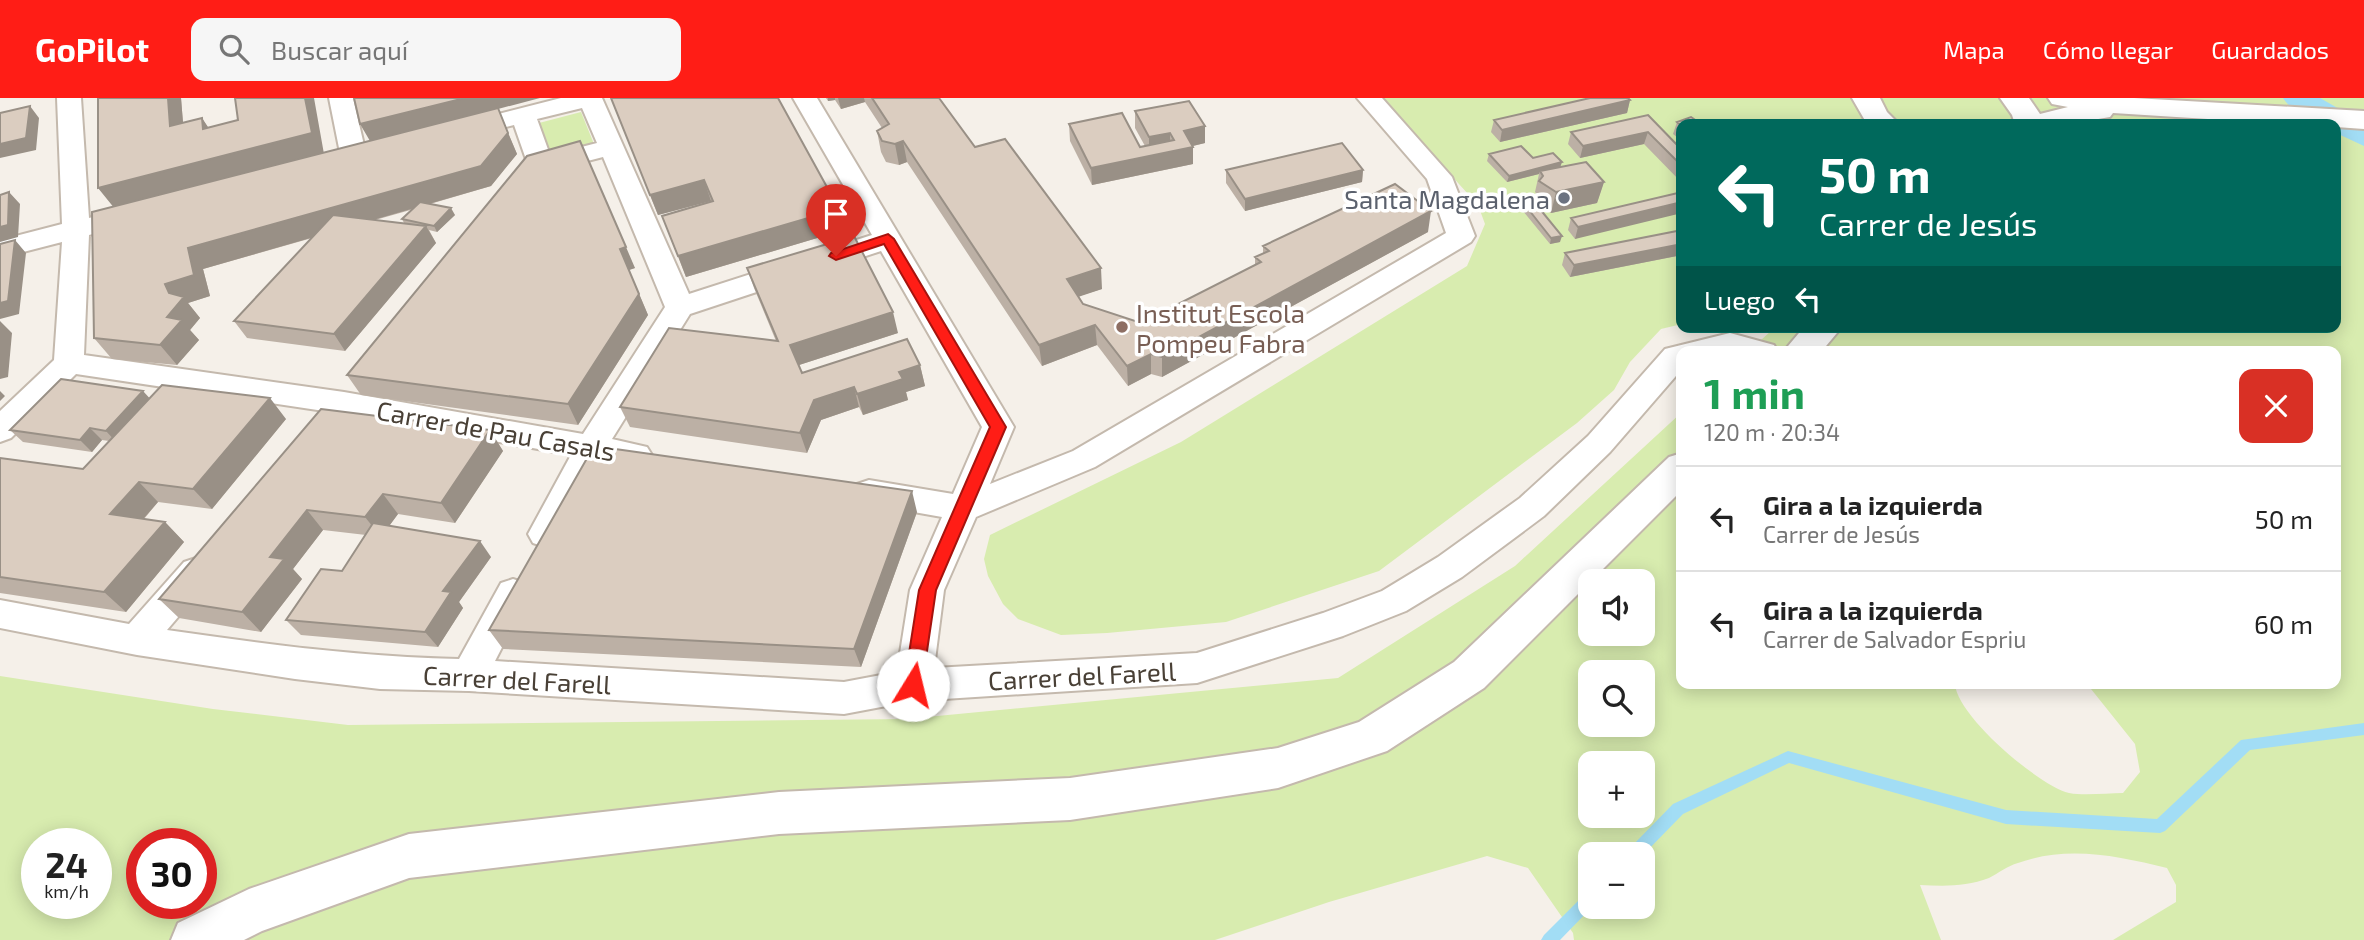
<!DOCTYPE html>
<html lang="es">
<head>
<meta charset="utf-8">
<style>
	:root { --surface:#fff; --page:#f6f6f6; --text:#222; --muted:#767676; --line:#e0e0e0; --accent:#ff1d16 }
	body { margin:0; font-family:"Exo 2",sans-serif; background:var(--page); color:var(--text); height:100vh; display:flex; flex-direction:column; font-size:26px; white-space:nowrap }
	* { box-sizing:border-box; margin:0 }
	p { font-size:23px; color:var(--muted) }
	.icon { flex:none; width:38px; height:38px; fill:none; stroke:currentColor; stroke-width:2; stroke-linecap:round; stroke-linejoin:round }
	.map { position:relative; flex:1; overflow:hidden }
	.drawer { position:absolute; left:1676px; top:248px; width:665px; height:343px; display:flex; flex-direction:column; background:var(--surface); border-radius:14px; box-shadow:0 4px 18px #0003 }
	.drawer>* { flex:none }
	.top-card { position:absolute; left:1676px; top:21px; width:665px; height:214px; border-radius:14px; box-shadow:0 4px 18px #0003; background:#00695c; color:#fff; overflow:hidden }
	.buttons { position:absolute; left:1578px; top:471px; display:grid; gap:14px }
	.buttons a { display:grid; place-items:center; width:77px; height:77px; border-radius:14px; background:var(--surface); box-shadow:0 4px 18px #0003; font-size:35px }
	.speed { position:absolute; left:21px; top:730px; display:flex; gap:14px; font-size:35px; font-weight:700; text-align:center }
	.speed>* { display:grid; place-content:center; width:91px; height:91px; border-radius:50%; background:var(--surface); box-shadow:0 4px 18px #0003; line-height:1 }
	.speed small { font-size:18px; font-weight:400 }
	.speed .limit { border:10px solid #d22; background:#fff; color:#111 }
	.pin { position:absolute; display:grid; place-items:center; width:60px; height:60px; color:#fff; margin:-72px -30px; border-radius:50% 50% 50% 0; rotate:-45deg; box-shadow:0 0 7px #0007 }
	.pin .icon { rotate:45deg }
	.me { position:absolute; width:77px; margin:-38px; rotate:9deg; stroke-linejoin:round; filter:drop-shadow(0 0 5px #0008) }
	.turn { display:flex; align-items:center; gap:24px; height:147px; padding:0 28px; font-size:32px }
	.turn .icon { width:91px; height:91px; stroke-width:2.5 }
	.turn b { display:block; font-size:49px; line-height:60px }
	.then { display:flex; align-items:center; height:66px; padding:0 28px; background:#0003; gap:14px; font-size:26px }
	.round { display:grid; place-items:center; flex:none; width:74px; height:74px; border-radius:14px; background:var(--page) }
	.headline { display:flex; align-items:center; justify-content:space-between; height:119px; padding:0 28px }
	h1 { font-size:42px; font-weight:700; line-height:52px; color:#1e9e55 }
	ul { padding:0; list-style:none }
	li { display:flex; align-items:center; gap:21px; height:105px; padding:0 28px; border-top:2px solid var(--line) }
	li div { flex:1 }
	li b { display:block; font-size:26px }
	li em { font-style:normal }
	header { display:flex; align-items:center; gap:42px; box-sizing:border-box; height:98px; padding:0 35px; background:var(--accent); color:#fff }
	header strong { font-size:33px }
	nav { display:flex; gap:38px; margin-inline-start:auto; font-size:24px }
	.search { width:490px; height:63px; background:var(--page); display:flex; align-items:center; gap:18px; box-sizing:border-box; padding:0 24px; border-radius:14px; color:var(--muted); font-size:26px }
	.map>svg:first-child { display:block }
	.green { fill:#d8ecaf; fill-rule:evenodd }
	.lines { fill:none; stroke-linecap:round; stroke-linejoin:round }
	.stream { fill:#a2ddf5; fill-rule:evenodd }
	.canal { fill:#a2ddf5; fill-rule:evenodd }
	.minor-casing { stroke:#c4b9ad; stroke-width:4 }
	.tertiary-casing { stroke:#c4b9ad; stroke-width:4 }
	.minor { fill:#fff; fill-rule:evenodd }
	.tertiary { fill:#fff; fill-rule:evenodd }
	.wall { fill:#bcb0a5; fill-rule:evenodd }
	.shaded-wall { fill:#999086 }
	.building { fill:#dbcdc0; stroke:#999086; stroke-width:2 }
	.route { fill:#ff1d16; stroke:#a6130e; stroke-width:2 }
	.worship-dot { fill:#6b7280; stroke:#fff; stroke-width:2.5 }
	.education-dot { fill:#8d6e63; stroke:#fff; stroke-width:2.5 }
	.labels { text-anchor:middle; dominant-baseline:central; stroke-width:7; stroke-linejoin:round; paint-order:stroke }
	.worship-label { font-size:26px; fill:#5b616d; stroke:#fff; text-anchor:end }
	.education-label { font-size:26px; fill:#785e54; stroke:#fff; text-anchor:start }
	.street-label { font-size:26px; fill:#494036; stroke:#fff }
</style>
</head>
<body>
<header>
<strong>GoPilot</strong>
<div class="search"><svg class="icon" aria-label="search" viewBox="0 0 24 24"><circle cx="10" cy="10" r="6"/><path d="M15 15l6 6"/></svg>Buscar aquí</div>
<nav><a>Mapa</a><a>Cómo llegar</a><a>Guardados</a></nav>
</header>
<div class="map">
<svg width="2364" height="842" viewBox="0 0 2364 842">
	<rect width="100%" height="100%" fill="#f5f0e9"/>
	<!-- green -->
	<path class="green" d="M 1381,0 L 2364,0 L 2364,842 L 2113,842 L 2176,804 L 2176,787 L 2167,770 C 2118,758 2067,747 2018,765 C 2007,768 1999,775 1989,780 C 1966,789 1944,788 1920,787 L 1941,842 L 1574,842 L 1573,835 L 1528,770 L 1487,758 L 1329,804 L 1215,842 L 0,842 L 0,578 L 213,611 L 348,627 L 906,621 L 1338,580 L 1515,468 L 1682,314 L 1682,586 L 1955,586 C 1957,618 2038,687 2069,695 C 2085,698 2107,695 2123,695 L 2140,674 L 2135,646 L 2087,586 L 2336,586 L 2336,254 L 1748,254 L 1772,232 L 1762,229 L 2336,229 L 2336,26 L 1682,26 L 1682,226 L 1661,231 L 1630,264 L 1614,292 L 1577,325 L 1379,473 L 1226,524 L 1107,535 L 1061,537 L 1018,521 L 1003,506 L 988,478 L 984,461 L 990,437 L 1181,344 L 1467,168 L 1485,126 L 1478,107 ZM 1591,483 L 1643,483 L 1643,536 L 1591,536 ZM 1591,574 L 1643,574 L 1643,626 L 1591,626 ZM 1591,665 L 1643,665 L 1643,718 L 1591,718 ZM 37,746 L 96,746 L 96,805 L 37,805 ZM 142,746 L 201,746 L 201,805 L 142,805 ZM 1591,756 L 1643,756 L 1643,808 L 1591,808 Z
		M 581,14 L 594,46 L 550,58 L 539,25 Z"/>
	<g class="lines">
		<!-- stream -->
		<path class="stream" d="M 2364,625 L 2364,637 L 2250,652 L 2165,733 L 2160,735 L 2006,726 L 1789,665 L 1683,716 L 1643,757 L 1627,756 L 1629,751 L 1673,706 L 1788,653 L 2006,712 L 2157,721 L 2241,642 Z
			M 1591,793 L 1591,808 L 1593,808 L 1560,842 L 1541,842 L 1544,837 L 1586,795 Z"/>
		<!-- canal -->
		<path class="canal" d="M 2283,0 L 2320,0 L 2364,25 L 2364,48 L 2336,35 L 2336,26 C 2318,26 2293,16 2283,0 Z"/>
		<!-- minor casing -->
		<g class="minor-casing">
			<path id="minor" d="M 57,0 L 81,0 L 89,120 L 137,108 L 147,110 L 150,116 L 147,122 L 89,137 L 84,257 L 344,294 L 583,336 L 665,209 L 603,59 L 541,75 L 532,73 L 528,67 L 514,27 L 460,41 L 451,38 L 447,33 L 451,28 L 561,0 L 602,0 L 689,196 L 872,137 L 793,0 L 817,0 L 1014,329 L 990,386 L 1073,353 L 1446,135 L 1427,81 L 1357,0 L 1382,0 L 1452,79 L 1475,138 L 1471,144 L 1095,369 L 976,419 L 944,492 L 934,570 L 1197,555 L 1323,515 L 1382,493 L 1438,459 L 1520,400 L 1588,338 L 1665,251 L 1730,235 L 1774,247 L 1778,254 L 1682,254 L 1682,271 L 1610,354 L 1544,418 L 1462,479 L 1406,513 L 1343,538 L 1197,585 L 913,603 L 844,616 L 469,593 L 380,591 L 295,581 L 137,557 L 0,530 L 0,502 L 129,526 L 184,464 L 196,460 L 208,464 L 213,474 L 208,484 L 167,532 C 265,546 360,559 459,561 L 501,485 L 513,481 L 525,485 L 530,495 L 495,563 L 844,584 L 897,574 L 910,492 L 942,419 L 857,404 L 853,395 L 857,386 L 869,382 L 953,396 L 982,329 L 881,153 L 690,216 L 612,341 L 647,349 L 652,357 L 647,365 L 636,369 L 600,362 L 557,445 L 545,449 L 533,445 L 528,436 L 571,357 L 344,316 L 76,276 L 11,340 L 0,344 L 0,313 L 54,262 L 62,144 L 0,160 L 0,142 L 62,126 ZM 582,10 L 597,45 L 550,57 L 537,21 Z
				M 329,0 L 353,0 L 367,60 L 363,65 L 354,68 L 345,65 L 341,60 Z"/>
		</g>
		<!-- tertiary casing -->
		<g class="tertiary-casing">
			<path id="tertiary" d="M 1852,0 L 1880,0 L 1887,14 L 1899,26 L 1867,26 Z
				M 2000,0 L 2029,0 L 2040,16 L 2068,9 L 2052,6 L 2048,0 L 2134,0 L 2364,13 L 2364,31 L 2336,29 L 2336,26 L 2287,26 L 2113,15 L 2110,19 L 2069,26 L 2015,26 L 2012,17 Z
				M 1804,229 L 1842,229 L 1821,254 L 1783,254 Z
				M 1682,355 L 1682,392 L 1484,590 L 1387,653 L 1278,690 L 1070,722 L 779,736 L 409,780 L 262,833 L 244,842 L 171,842 L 178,825 L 249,791 L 409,736 L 779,694 L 1070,680 L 1278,650 L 1359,624 L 1454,564 L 1669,359 Z"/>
		</g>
		<!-- minor -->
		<use href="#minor" class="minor"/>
		<!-- tertiary -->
		<use href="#tertiary" class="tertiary"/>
	</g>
	<!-- wall -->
	<path class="wall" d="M 98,0 L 181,0 L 183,25 L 202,20 L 208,30 L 324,55 L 498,11 L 517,56 L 491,88 L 430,106 L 455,117 L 437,134 L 429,132 L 436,145 L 345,253 L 247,240 L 234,223 L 312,140 L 203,171 L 210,198 L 188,205 L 200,220 L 190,232 L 199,242 L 177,267 L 112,261 L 94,240 L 113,109 ZM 414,111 L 402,121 L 404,125 L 375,122 Z
		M 611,0 L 839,111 L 844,132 L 686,179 L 662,118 L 711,104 L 711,103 L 658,117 Z
		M 826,0 L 939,0 L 975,49 L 1102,191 L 1079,198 L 1083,206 L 1141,225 L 1255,167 L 1255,159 L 1263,156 L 1263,148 L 1428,134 L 1162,279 L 1151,276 L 1128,288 L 1097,247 L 1042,268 L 907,64 L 899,67 L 886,64 L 881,54 L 877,33 L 882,30 L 865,4 L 841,11 L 835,2 L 828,3 Z
		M 1630,2 L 1627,15 L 1500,44 L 1491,34 L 1494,22 Z
		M 1135,13 L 1205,45 L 1193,48 L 1193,66 L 1092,87 L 1070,43 L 1069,26 L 1140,49 L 1145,48 L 1135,30 Z
		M 1648,17 L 1682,52 L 1682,85 L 1644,46 L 1580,60 L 1568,46 L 1571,34 Z
		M 1677,24 L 1682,26 L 1682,43 L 1673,36 Z
		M 1489,56 L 1533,60 L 1604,84 L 1597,105 L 1551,115 L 1535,105 L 1560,144 L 1550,146 L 1523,113 L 1525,107 L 1535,105 L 1533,104 L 1536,95 L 1535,94 L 1539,76 L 1507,84 L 1487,63 Z
		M 527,58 L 635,170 L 629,172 L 648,217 L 578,327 L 361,297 L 347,277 Z
		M 1226,72 L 1363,72 L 1362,84 L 1245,113 L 1226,85 Z
		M 1682,94 L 1575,141 L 1568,132 L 1571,120 Z
		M 1682,132 L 1682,157 L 1570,179 L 1562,167 L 1565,155 Z
		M 747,170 L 898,235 L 799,267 L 802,275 L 920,267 L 925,288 L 906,294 L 908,302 L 863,317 L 859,309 L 821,322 L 807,355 L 630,329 L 620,309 L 776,243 L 754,190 Z
		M 150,300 L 286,321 L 212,411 L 158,404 L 144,421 L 165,424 L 184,444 L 126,514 L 0,495 L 0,360 L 83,371 L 109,343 L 102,342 L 92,354 L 23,344 L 10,332 Z
		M 321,311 L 490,332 L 503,353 L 455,425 L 398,416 L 389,428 L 491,459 L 459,504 L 463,510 L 438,549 L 301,537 L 286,522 L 342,473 L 366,437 L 323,432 L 293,471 L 302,481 L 261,534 L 179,520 L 159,501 Z
		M 917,414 L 861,569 L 503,551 L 489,532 Z"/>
	<!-- shaded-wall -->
	<path class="shaded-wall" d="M 168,0 L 181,0 L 185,49 L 170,28 Z
		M 305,0 L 314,0 L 324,56 L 115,111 L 98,90 Z
		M 465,0 L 540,0 L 498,11 L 517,56 L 491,88 L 203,171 L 210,198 L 188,205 L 200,220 L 190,232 L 199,242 L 177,267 L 160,247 L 167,219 L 165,186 L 188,150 L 370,43 L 360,26 Z
		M 828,0 L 835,0 L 835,2 L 828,3 Z
		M 838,0 L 864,0 L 865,4 L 841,11 Z
		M 1630,2 L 1627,15 L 1500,44 L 1502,32 Z
		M 30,8 L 39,20 L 36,52 L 0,60 L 0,46 Z
		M 202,20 L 216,41 L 203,31 Z
		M 1205,28 L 1205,45 L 1184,50 L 1184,33 Z
		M 1648,34 L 1644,46 L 1580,60 L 1583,48 Z
		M 1170,35 L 1170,52 L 1149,56 L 1149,39 Z
		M 903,43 L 907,64 L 899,67 L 895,46 Z
		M 1193,49 L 1193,66 L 1092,87 L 1091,70 Z
		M 1562,64 L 1560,70 L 1540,73 L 1539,76 L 1507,84 L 1509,78 Z
		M 1363,72 L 1362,84 L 1245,113 L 1245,101 Z
		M 704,82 L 711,103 L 658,117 L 650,97 Z
		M 1604,84 L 1597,105 L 1551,115 L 1556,94 Z
		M 9,94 L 20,106 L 18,139 L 0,144 L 0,129 Z
		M 1682,104 L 1682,115 L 1575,141 L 1578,129 Z
		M 451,110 L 455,117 L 437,134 L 434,128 Z
		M 839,111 L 844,132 L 686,179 L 678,158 Z
		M 1431,113 L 1428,134 L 1162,279 L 1162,259 Z
		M 426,128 L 436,145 L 345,253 L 334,236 Z
		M 1562,138 L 1560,144 L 1550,146 L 1551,140 Z
		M 15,142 L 26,155 L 19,216 L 0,221 L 0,205 Z
		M 1682,146 L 1682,157 L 1570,179 L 1574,167 Z
		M 626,149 L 635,170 L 629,172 L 648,217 L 578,327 L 568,306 L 620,151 Z
		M 1101,170 L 1102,191 L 1069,202 L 1067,181 Z
		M 893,214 L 898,235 L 796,268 L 790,247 Z
		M 0,223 L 12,235 L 8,279 L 0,281 Z
		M 1095,227 L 1097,247 L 1042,268 L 1039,247 Z
		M 1151,256 L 1151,276 L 1128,288 L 1127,268 Z
		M 920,267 L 925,288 L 906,294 L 908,302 L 863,317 L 857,296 L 899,274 Z
		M 854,289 L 859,309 L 821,322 L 807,355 L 800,335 L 814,302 Z
		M 0,293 L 5,298 L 0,303 Z
		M 143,293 L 154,305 L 117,345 L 106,333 Z
		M 270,300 L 286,321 L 212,411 L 193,391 Z
		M 90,330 L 102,342 L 92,354 L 80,342 Z
		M 490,332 L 503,353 L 455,425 L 441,405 Z
		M 139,384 L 158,404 L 130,436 L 110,416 Z
		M 912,393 L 917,414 L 861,569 L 854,551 Z
		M 383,396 L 398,416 L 381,439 L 365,419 Z
		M 307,412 L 323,432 L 293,471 L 302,481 L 261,534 L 242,514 L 270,459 Z
		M 165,424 L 184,444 L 126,514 L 104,494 Z
		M 480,443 L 491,459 L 459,504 L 463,510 L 438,549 L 425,534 L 443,493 Z"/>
	<!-- building -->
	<path class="building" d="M 98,0 L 168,0 L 170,28 L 202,20 L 203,31 L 238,22 L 235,0 L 305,0 L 312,35 L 98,90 Z
		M 354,0 L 465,0 L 360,26 Z
		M 611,0 L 778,0 L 839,111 L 678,158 L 662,118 L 713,103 L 704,82 L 650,97 Z
		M 872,0 L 939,0 L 975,49 L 1005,41 L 1101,170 L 1067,181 L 1083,206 L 1141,225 L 1261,164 L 1255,159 L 1269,153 L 1263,148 L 1395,86 L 1431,113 L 1162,259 L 1151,256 L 1127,268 L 1095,227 L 1039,247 L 903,43 L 895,46 L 882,43 L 877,33 L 889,26 Z
		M 1590,0 L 1628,0 L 1630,2 L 1502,32 L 1494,22 Z
		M 1189,3 L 1205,28 L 1184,33 L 1193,49 L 1091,70 L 1069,26 L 1122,15 L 1140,49 L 1174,42 L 1170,35 L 1149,39 L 1135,13 Z
		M 30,8 L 26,40 L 0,46 L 0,15 Z
		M 498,10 L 508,35 L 481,68 L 188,150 L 194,177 L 165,186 L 169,195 L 184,199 L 167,219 L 182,222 L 160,247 L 94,240 L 92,114 Z
		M 1648,17 L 1682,52 L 1682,68 L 1648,34 L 1583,48 L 1571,34 Z
		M 1691,19 L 1701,26 L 1682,26 L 1682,28 L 1677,24 Z
		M 580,43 L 626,149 L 620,151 L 639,196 L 568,306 L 347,277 L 527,58 Z
		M 1342,45 L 1363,72 L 1245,101 L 1226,72 Z
		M 1521,48 L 1533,60 L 1553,55 L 1562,64 L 1509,78 L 1489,56 Z
		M 1586,64 L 1604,84 L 1556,94 L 1539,83 L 1543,78 L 1540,73 Z
		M 9,94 L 8,127 L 0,129 L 0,97 Z
		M 1682,94 L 1682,104 L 1578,129 L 1571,120 Z
		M 420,104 L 451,110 L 434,128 L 402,121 Z
		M 1535,105 L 1562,138 L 1551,140 L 1525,107 Z
		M 333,117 L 426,128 L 334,236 L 234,223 Z
		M 1682,132 L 1682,146 L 1574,167 L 1565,155 Z
		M 854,138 L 893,214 L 790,247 L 802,275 L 907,241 L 920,267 L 899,274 L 903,281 L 857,296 L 854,289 L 814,302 L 800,335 L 620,309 L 669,230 L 778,243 L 747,170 Z
		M 15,142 L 8,203 L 0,205 L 0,146 Z
		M 61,281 L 143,293 L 106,333 L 90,330 L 80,342 L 10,332 Z
		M 162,287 L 270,300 L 193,391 L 139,384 L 110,416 L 165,424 L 104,494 L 0,479 L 0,360 L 83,371 Z
		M 321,311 L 490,332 L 441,405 L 383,396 L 365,419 L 307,412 L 270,459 L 284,461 L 242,514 L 159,501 Z
		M 594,348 L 912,393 L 854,551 L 489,532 Z
		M 373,425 L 480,443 L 443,493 L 451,494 L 425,534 L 286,522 L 321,471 L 342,473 Z"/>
	<!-- route -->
	<path class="route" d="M 888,136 L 894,141 L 1006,329 L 936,492 L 922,587 L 919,592 L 913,595 L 907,592 L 904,587 L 919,492 L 990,329 L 884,146 L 836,162 L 829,158 L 831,155 Z"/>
	<!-- markers -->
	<circle class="worship-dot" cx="1564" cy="100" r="7"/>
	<circle class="education-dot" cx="1122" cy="229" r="7"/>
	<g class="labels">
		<!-- worship labels -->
		<g class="worship-label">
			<text x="1550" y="100">Santa Magdalena</text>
		</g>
		<!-- education labels -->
		<g class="education-label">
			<text x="1136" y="214">Institut Escola<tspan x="1136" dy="30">Pompeu Fabra</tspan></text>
		</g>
		<!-- street labels -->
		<g class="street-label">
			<text transform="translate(496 332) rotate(10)">Carrer de Pau Casals</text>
			<text transform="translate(1082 577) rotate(-3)">Carrer del Farell</text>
			<text transform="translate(517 581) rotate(3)">Carrer del Farell</text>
		</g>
	</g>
</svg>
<div class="buttons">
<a><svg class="icon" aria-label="sound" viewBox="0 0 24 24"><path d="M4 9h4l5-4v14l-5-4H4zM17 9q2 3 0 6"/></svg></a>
<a><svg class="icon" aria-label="search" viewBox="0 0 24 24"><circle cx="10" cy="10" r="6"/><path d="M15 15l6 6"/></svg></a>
<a>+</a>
<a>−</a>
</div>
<div class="speed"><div>24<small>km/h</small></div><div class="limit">30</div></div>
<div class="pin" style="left:836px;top:158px;background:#d93025"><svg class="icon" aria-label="arrive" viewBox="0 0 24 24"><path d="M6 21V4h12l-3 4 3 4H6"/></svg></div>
<svg class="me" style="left:913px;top:587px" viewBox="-20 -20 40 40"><circle r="19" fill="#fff"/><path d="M0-13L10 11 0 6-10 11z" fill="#ff1d16"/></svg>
<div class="top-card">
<div class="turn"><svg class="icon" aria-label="left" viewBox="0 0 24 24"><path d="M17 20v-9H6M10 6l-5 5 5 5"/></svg><div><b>50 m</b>Carrer de Jesús</div></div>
<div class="then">Luego<svg class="icon" aria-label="left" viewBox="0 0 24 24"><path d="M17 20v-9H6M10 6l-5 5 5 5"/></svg></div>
</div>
<section class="drawer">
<div class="headline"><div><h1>1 min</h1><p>120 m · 20:34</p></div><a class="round" style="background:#d93025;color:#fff"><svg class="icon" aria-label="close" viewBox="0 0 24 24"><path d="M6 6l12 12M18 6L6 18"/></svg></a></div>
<ul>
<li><svg class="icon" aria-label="left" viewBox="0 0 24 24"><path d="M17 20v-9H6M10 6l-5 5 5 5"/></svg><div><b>Gira a la izquierda</b><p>Carrer de Jesús</p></div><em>50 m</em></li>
<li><svg class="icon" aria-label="left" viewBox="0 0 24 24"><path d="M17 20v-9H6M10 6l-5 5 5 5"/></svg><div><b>Gira a la izquierda</b><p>Carrer de Salvador Espriu</p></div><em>60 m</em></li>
</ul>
</section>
</div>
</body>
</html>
